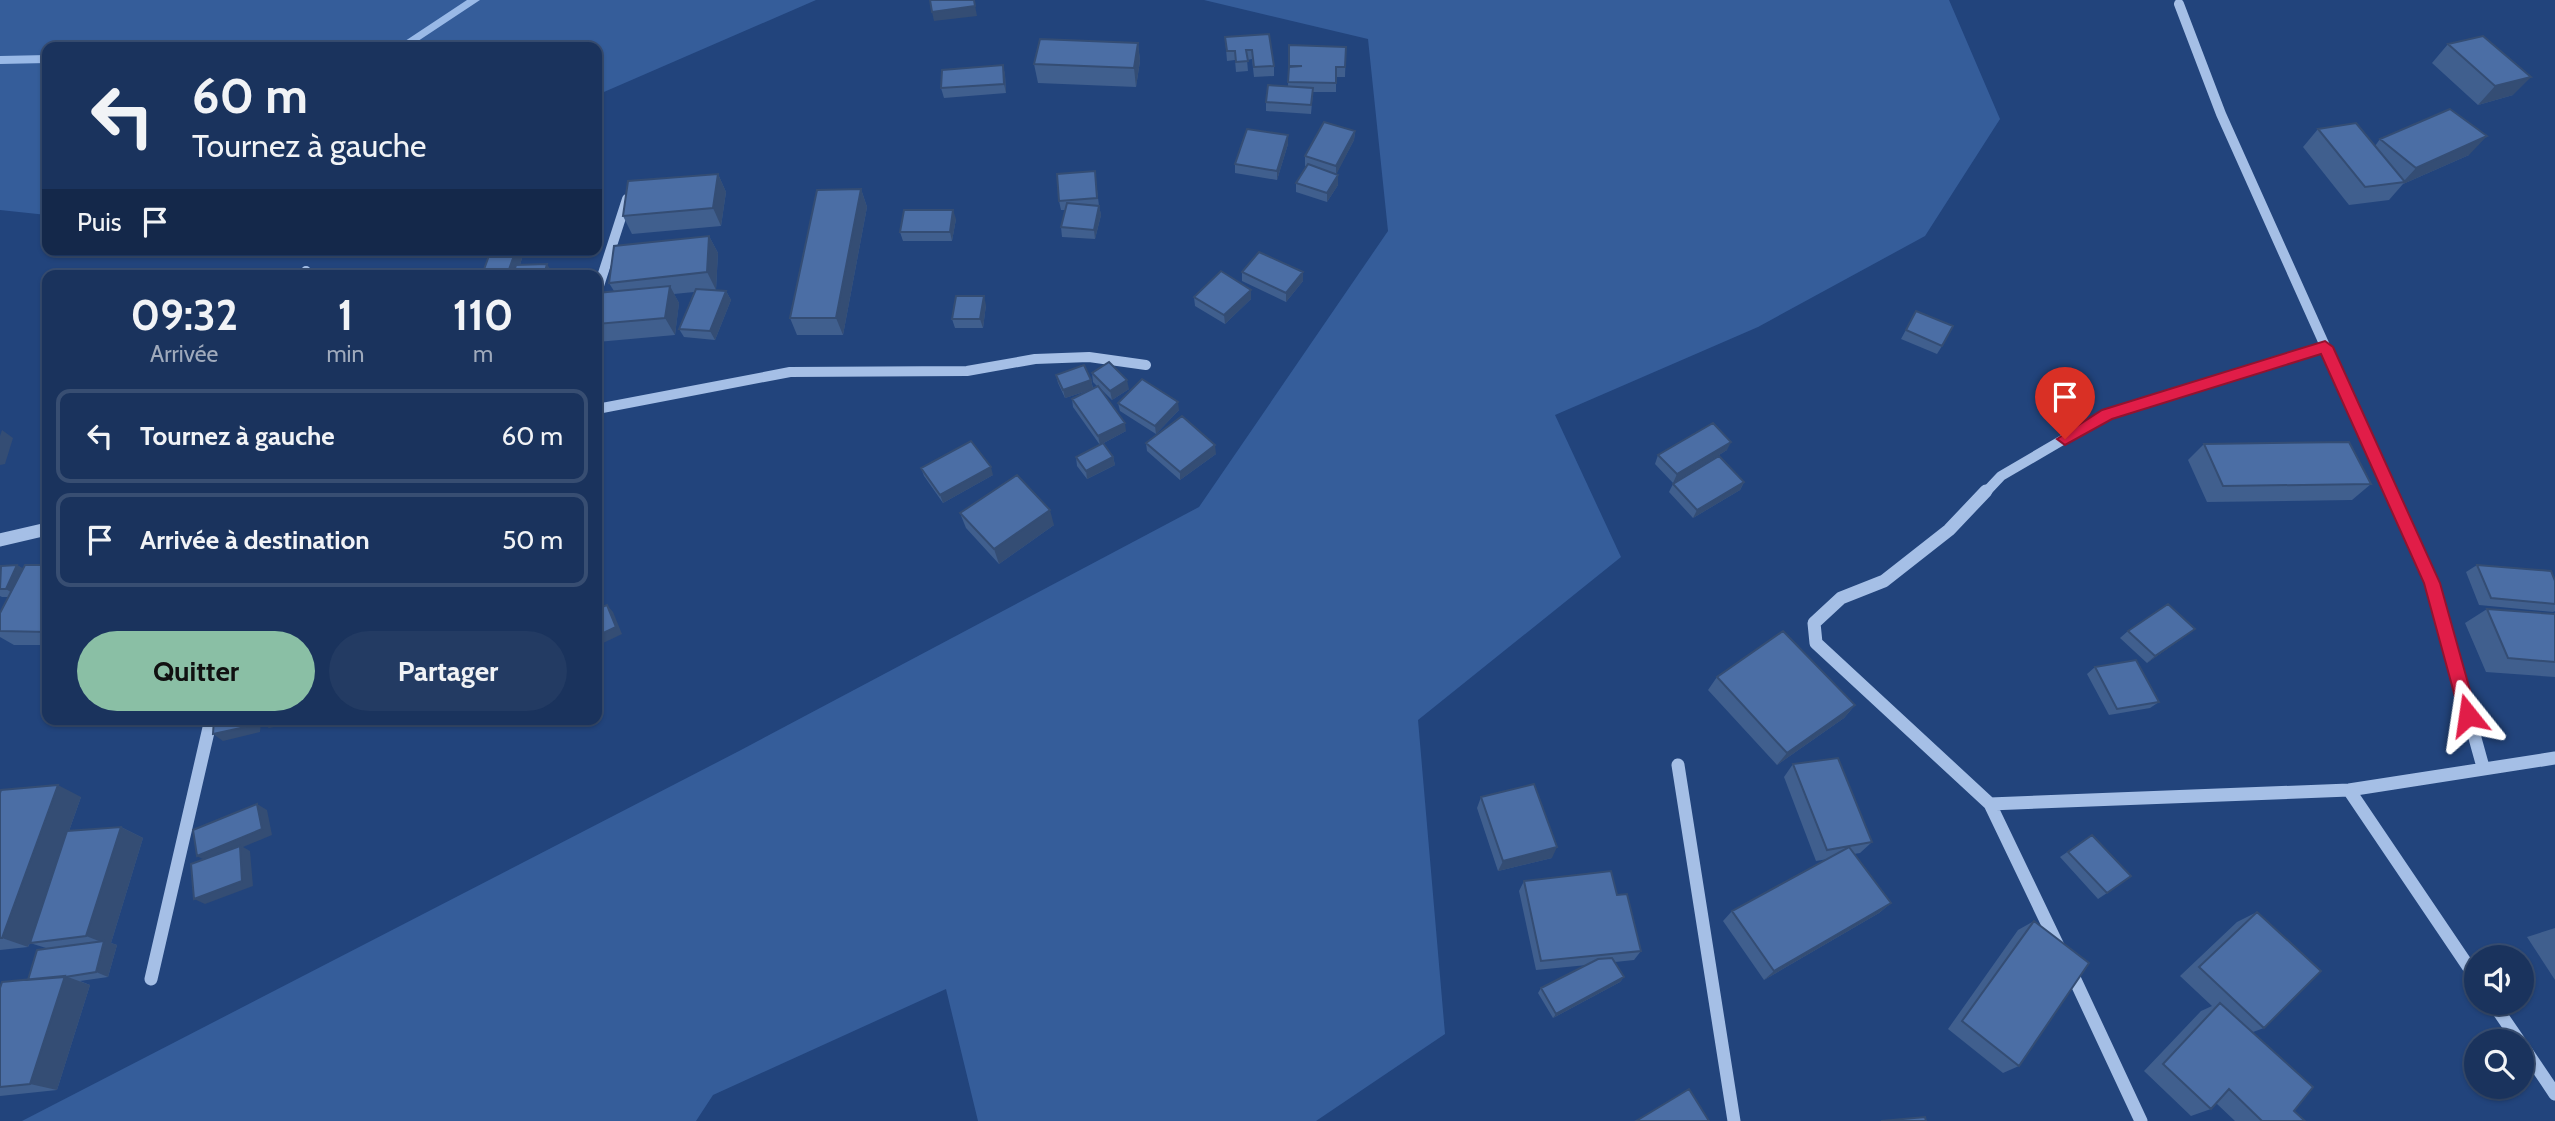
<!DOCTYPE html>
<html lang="fr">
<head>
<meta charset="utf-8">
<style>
	:root { --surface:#1a335d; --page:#233b63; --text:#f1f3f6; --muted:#9faabc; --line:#384e72; --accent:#8abfa5 }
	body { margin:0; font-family:Cabin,sans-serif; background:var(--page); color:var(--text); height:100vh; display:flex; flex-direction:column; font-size:26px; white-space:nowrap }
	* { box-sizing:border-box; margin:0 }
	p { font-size:23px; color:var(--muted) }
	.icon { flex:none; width:38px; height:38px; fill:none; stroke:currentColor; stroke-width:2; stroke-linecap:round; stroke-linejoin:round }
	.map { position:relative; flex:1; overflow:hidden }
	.details { position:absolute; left:42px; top:270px; width:560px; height:455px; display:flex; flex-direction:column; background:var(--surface); border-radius:14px; box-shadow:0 2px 5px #0004,0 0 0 2px var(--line) }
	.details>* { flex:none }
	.hud { position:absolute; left:42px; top:42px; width:560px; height:214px; border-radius:14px; box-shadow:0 2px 5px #0004,0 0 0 2px var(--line); background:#1a335d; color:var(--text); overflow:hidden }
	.fabs { position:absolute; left:2464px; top:945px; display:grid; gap:14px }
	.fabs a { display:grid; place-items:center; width:70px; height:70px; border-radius:50%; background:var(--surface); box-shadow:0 2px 5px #0004,0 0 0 2px var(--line); font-size:35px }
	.pin { position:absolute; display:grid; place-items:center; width:60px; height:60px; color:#fff; margin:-72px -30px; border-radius:50% 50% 50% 0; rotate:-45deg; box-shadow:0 0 7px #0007 }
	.pin .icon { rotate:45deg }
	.me { position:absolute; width:77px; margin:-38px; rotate:345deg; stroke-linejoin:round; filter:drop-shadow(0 0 5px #0008) }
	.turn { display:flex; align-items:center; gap:24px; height:147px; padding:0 35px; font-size:32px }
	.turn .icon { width:91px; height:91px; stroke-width:2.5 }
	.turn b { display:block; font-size:49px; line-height:60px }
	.then { display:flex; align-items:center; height:66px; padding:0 35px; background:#0003; gap:14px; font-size:26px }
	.eta { display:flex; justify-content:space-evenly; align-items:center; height:119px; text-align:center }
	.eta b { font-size:42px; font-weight:700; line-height:49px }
	.button { display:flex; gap:14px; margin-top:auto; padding:14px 35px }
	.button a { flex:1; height:80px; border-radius:42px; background:var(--accent); color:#111; font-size:28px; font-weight:700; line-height:80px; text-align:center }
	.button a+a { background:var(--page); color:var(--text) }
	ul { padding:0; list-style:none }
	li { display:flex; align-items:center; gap:21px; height:94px; margin:0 14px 10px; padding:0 21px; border:4px solid var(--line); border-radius:14px }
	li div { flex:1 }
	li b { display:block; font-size:26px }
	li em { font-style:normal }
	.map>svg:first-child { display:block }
	.green { fill:#355d9a }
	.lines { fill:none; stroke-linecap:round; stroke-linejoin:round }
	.stream { fill:#99b9e7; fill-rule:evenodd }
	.minor-far1 { stroke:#a5bfe6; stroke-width:10 }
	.minor { stroke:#a5bfe6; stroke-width:13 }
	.wall { fill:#405f8e }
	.shaded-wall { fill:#344d74 }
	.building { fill:#4b6ea5; stroke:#344d74; stroke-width:2 }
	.route { fill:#e11d48; stroke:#92132f; stroke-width:2 }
</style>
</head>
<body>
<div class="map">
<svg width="2555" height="1121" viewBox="0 0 2555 1121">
	<rect width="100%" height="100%" fill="#22447c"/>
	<!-- green -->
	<path class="green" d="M 0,0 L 816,0 L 597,95 L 597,47 L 47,47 L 47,215 L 0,210 Z
		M 1204,0 L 1949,0 L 2000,119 L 1925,236 L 1758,327 L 1555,415 L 1621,557 L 1418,720 L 1445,1034 L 1316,1121 L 978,1121 L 946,989 L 713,1095 L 696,1121 L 22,1121 L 741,750 L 1199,507 L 1388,231 L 1368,39 Z"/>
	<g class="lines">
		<!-- stream -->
		<path class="stream" d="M 467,0 L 480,0 L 409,47 L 396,47 Z
			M 47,55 L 47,63 L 0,64 L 0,56 Z"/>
		<!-- minor-far1 -->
		<path class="minor-far1" d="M 2179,4 L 2221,114 L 2391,493
			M 306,271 L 306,275
			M 597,292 L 627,199
			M 597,409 L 790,372 L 967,371 L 1035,359 L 1089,357 L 1146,365
			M 1985,493 L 2001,476 L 2107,414 L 2325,347"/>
		<!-- minor -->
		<path class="minor" d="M 1986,491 L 1949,530 L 1884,581 L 1841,598 L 1814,623 L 1816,643 L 1990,804 L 2349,790 L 2555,758
			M 2391,491 L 2432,583 L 2483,767
			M 0,540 L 47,529
			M 1678,765 L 1734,1121
			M 2349,790 L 2476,978
			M 1990,804 L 2060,950
			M 2070,969 L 2141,1121
			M 151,979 L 211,719
			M 2493,1003 L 2519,1041
			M 2522,1045 L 2555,1094"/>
	</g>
	<!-- wall -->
	<path class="wall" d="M 1269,34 L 1274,66 L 1274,76 L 1254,77 L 1252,59 L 1247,60 L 1248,71 L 1236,72 L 1235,60 L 1227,61 L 1225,37 Z
		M 1138,43 L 1140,61 L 1136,87 L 1038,83 L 1034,64 Z
		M 2448,44 L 2513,95 L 2478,105 L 2432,63 Z
		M 1289,45 L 1346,47 L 1345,77 L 1336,77 L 1336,92 L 1313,92 L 1311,114 L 1266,111 L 1266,102 L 1288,86 Z
		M 1003,65 L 1005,75 L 1006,93 L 944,98 L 941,88 Z
		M 2318,129 L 2375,146 L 2380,139 L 2469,155 L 2403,184 L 2389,200 L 2349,205 L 2303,147 Z
		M 1355,131 L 1354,140 L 1336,174 L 1338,175 L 1338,185 L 1327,202 L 1296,192 L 1296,183 L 1307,166 L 1305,166 L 1305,156 Z
		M 1288,135 L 1288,144 L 1277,180 L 1235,173 L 1235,164 Z
		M 718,174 L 726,192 L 721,226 L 632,234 L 623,216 Z
		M 1096,181 L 1099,206 L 1101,215 L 1095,239 L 1062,237 L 1061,227 L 1065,210 L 1061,210 L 1059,201 Z
		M 861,189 L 867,207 L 843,335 L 797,335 L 790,318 Z
		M 956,219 L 952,241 L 903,241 L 900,232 Z
		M 709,236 L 718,253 L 716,290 L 712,290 L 726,291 L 731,300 L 715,340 L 684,337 L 679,329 L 694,292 L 674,294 L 679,303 L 675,335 L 597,342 L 597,293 L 614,291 L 609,283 Z
		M 491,250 L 546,250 L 544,256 L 521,255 L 522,258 L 520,265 L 482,275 Z
		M 549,250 L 585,250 L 584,255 L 551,254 Z
		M 1242,272 L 1303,281 L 1286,302 L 1242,281 Z
		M 1194,297 L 1251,299 L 1225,324 L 1195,306 Z
		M 986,305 L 983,328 L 955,328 L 952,319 Z
		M 1916,311 L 1942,346 L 1937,354 L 1901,339 Z
		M 1092,373 L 1129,389 L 1112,400 L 1100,388 L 1126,431 L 1100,445 L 1073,407 L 1072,399 L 1087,391 L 1065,398 L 1058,383 L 1056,375 L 1091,380 L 1093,388 L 1097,386 L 1093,382 Z
		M 1118,403 L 1179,410 L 1156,434 L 1120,411 Z
		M 1146,443 L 1216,454 L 1180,480 L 1147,451 Z
		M 2204,444 L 2371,484 L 2352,500 L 2207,502 L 2188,460 Z
		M 1727,450 L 1673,483 L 1655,464 L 1658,455 Z
		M 1076,457 L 1113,457 L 1115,465 L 1087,479 L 1077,466 Z
		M 921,468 L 993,475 L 943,503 L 924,476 Z
		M 1744,482 L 1740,490 L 1693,518 L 1669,492 L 1673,484 Z
		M 960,513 L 1054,525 L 999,564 L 966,528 Z
		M 17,565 L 23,569 L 47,565 L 47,645 L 14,645 L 0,637 L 0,613 L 8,597 L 2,597 L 0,596 L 0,568 Z
		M 2477,565 L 2555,581 L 2555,611 L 2553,612 L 2479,605 L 2466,572 Z
		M 2487,609 L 2555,614 L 2555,677 L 2486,672 L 2465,623 Z
		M 2195,629 L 2147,663 L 2120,638 L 2128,631 Z
		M 2095,667 L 2159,702 L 2150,708 L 2109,715 L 2087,674 Z
		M 1717,677 L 1855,705 L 1844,718 L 1777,765 L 1708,690 Z
		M 1793,764 L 1872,842 L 1860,853 L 1854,854 L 1891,903 L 1879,913 L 1764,980 L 1723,921 L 1732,911 L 1828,859 L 1816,861 L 1784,777 Z
		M 0,793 L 81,797 L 69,831 L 121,827 L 143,838 L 111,943 L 117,945 L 108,977 L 80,981 L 90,985 L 57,1090 L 0,1096 L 0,988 L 28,980 L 46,948 L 30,943 L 28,947 L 0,950 Z
		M 1481,797 L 1552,858 L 1498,871 L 1477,808 Z
		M 2092,835 L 2107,893 L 2098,899 L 2060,857 Z
		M 1524,881 L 1617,895 L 1641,951 L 1634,960 L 1615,962 L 1624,977 L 1620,982 L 1553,1018 L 1538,993 L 1541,988 L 1587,965 L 1536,970 L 1519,891 Z
		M 2257,912 L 2264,1028 L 2253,1032 L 2294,1111 L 2305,1121 L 2235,1121 L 2216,1103 L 2211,1109 L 2191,1116 L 2144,1071 L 2201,1011 L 2212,1006 L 2180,976 L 2237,922 Z
		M 2034,921 L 2019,1066 L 2003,1073 L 1948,1029 L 2018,930 Z
		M 2555,928 L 2555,980 L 2527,937 Z"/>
	<!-- shaded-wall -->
	<path class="shaded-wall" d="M 974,0 L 977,16 L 934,21 L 932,12 Z
		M 1138,43 L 1140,61 L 1136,87 L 1134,68 Z
		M 1003,65 L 1005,75 L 1006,93 L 1004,84 Z
		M 2531,77 L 2513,95 L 2478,105 L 2495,86 Z
		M 1355,131 L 1354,140 L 1336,175 L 1336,166 Z
		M 1288,135 L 1288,144 L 1277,180 L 1277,171 Z
		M 2487,136 L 2469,155 L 2403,184 L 2405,182 L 2403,182 L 2416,168 Z
		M 718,174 L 726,192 L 721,226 L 713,208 Z
		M 1338,175 L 1338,185 L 1327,202 L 1327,193 Z
		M 861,189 L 867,207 L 843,335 L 836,318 Z
		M 1099,206 L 1101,215 L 1095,239 L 1094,230 Z
		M 953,210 L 956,219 L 952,241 L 950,232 Z
		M 709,236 L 718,253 L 716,290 L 707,272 Z
		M 516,250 L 517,250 L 522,258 L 517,275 L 507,275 Z
		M 547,264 L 554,275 L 544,275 Z
		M 1303,272 L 1303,281 L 1286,302 L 1286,293 Z
		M 670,286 L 679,303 L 675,335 L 665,318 Z
		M 1251,290 L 1251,299 L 1225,324 L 1224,315 Z
		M 726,291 L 731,300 L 715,340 L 710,331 Z
		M 984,296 L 986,305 L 983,328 L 980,319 Z
		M 1091,380 L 1093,389 L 1065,398 L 1063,390 Z
		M 1127,380 L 1129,389 L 1112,400 L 1110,391 Z
		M 1178,402 L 1179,410 L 1156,434 L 1155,426 Z
		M 1125,423 L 1126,431 L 1100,445 L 1098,436 Z
		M 2,430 L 13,438 L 5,464 L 0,465 L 0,436 Z
		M 1731,442 L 1727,450 L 1673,483 L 1677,474 Z
		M 1215,445 L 1216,454 L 1180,480 L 1180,472 Z
		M 1113,457 L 1115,465 L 1087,479 L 1086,471 Z
		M 991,467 L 993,475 L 943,503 L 940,495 Z
		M 1744,482 L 1740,490 L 1693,518 L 1697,510 Z
		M 1050,510 L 1054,525 L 999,564 L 994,549 Z
		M 17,565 L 29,572 L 18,597 L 6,589 Z
		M 607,605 L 613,612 L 622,634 L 597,646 L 597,636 Z
		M 2195,629 L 2186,636 L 2147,663 L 2155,656 Z
		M 1855,705 L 1844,718 L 1777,765 L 1787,753 Z
		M 251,719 L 310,719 L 269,728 L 261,722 L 260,732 L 223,741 L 213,734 Z
		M 58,785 L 81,797 L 28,947 L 2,938 Z
		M 257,804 L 267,810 L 272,835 L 243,847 L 250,851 L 253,886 L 205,904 L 194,899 L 208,862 L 197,856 Z
		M 121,827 L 143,838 L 111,943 L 117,945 L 108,977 L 96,972 L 104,943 L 86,936 Z
		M 1557,847 L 1552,858 L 1498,871 L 1503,861 Z
		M 1891,903 L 1879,913 L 1764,980 L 1774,971 Z
		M 65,976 L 90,985 L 57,1090 L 30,1084 Z
		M 1624,977 L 1620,982 L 1553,1018 L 1556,1014 Z"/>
	<!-- building -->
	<path class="building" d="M 930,0 L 974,0 L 975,6 L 932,12 Z
		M 1269,34 L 1274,66 L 1254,67 L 1252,50 L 1246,50 L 1248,61 L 1236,62 L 1235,51 L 1227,51 L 1225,37 Z
		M 2483,36 L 2531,77 L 2495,86 L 2448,44 Z
		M 1040,39 L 1138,43 L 1134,68 L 1034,64 Z
		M 1289,45 L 1346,47 L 1345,67 L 1336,67 L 1336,83 L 1288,82 L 1289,67 L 1302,66 L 1289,66 Z
		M 1003,65 L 1004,84 L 941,88 L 942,70 Z
		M 1268,85 L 1313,88 L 1311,105 L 1266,102 Z
		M 2450,109 L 2487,136 L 2416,168 L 2380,139 Z
		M 1324,122 L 1355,131 L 1336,166 L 1305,156 Z
		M 2356,123 L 2405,182 L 2365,187 L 2318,129 Z
		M 1247,129 L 1288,135 L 1277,171 L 1235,164 Z
		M 1308,164 L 1338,175 L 1327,193 L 1296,183 Z
		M 1095,171 L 1097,198 L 1059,201 L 1057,174 Z
		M 718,174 L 713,208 L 623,216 L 628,181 Z
		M 861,189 L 836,318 L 790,318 L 817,190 Z
		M 1067,203 L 1099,206 L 1094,230 L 1061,227 Z
		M 904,210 L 953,210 L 950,232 L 900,232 Z
		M 709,236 L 707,272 L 609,283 L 614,246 Z
		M 491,250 L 516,250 L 507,275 L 482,275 Z
		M 1259,252 L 1303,272 L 1286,293 L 1242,272 Z
		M 547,264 L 544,275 L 513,275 L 516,265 Z
		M 1221,271 L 1251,290 L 1224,315 L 1194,297 Z
		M 670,286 L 665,318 L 597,324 L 597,293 Z
		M 696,289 L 726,291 L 710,331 L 679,329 Z
		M 956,296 L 984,296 L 980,319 L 952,319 Z
		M 1916,311 L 1953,326 L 1942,346 L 1906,330 Z
		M 1109,362 L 1127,380 L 1110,391 L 1092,373 Z
		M 1084,365 L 1091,380 L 1063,390 L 1056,375 Z
		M 1142,379 L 1178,402 L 1155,426 L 1118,403 Z
		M 1098,386 L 1125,423 L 1098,436 L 1072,399 Z
		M 1182,416 L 1215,445 L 1180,472 L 1146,443 Z
		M 1713,423 L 1731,442 L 1677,474 L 1658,455 Z
		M 971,441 L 991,467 L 940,495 L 921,468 Z
		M 2349,442 L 2371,484 L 2223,486 L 2204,444 Z
		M 1103,443 L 1113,457 L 1086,471 L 1076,457 Z
		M 1719,456 L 1744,482 L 1697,510 L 1673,484 Z
		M 1017,475 L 1050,510 L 994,549 L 960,513 Z
		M 17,565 L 6,589 L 0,589 L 1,566 Z
		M 25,565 L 47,565 L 47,632 L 0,631 L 0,613 Z
		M 2477,565 L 2551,571 L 2555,581 L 2555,604 L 2491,598 Z
		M 2168,604 L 2195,629 L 2155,656 L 2128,631 Z
		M 607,605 L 616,627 L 597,636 L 597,609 Z
		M 2487,609 L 2555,614 L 2555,662 L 2508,658 Z
		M 1783,631 L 1855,705 L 1787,753 L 1717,677 Z
		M 2136,660 L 2159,702 L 2117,709 L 2095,667 Z
		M 214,719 L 251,719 L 250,726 L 213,734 Z
		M 1838,758 L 1872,842 L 1827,850 L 1793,764 Z
		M 1534,784 L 1557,847 L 1503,861 L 1481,797 Z
		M 58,785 L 2,938 L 0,938 L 0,793 L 1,790 Z
		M 257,804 L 262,829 L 197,856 L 193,830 Z
		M 121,827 L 86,936 L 30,943 L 67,831 Z
		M 2092,835 L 2131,876 L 2107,893 L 2068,852 Z
		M 240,846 L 242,881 L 194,899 L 191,864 Z
		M 1849,847 L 1891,903 L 1774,971 L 1732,911 Z
		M 1611,871 L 1617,895 L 1627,894 L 1641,951 L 1541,961 L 1524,881 Z
		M 2257,912 L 2321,971 L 2264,1028 L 2199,967 Z
		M 2034,921 L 2089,963 L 2019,1066 L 1962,1021 Z
		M 104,941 L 96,972 L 65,977 L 28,980 L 37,950 Z
		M 1612,958 L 1624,977 L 1556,1014 L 1541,988 L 1598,959 Z
		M 65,976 L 30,1084 L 0,1087 L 0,988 L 2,982 Z
		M 2220,1003 L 2313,1087 L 2294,1111 L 2305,1121 L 2262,1121 L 2229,1089 L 2211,1109 L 2163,1064 Z
		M 1689,1089 L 1709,1121 L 1636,1121 Z
		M 1925,1117 L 1926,1121 L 1881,1121 Z"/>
	<!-- route -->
	<path class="route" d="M 2325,341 L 2333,347 L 2440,583 L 2477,715 L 2474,720 L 2462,720 L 2460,715 L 2424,583 L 2321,354 L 2112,419 L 2065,445 L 2057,439 L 2102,410 Z"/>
</svg>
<div class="fabs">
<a><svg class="icon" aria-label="sound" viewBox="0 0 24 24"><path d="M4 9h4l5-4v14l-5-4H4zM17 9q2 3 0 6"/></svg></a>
<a><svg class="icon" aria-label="search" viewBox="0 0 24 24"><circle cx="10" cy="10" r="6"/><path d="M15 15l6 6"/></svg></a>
</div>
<div class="pin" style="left:2065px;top:439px;background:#d93025"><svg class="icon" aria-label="arrive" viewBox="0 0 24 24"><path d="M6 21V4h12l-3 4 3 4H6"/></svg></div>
<svg class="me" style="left:2468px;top:715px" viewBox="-20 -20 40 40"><path d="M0-17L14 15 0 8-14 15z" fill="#e11d48" stroke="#fff" stroke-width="4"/></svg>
<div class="hud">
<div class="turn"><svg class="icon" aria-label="left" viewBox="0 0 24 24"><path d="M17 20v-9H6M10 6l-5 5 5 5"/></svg><div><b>60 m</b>Tournez à gauche</div></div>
<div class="then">Puis<svg class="icon" aria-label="arrive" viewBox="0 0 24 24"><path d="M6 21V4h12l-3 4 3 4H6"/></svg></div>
</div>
<section class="details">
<div class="eta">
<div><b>09:32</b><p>Arrivée</p></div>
<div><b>1</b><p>min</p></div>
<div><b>110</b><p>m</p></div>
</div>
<ul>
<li><svg class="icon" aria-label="left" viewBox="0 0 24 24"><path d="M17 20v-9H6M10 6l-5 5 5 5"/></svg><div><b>Tournez à gauche</b></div><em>60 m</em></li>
<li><svg class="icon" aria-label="arrive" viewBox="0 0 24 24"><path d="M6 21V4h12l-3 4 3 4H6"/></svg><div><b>Arrivée à destination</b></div><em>50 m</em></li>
</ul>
<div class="button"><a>Quitter</a><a>Partager</a></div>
</section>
</div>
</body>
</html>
